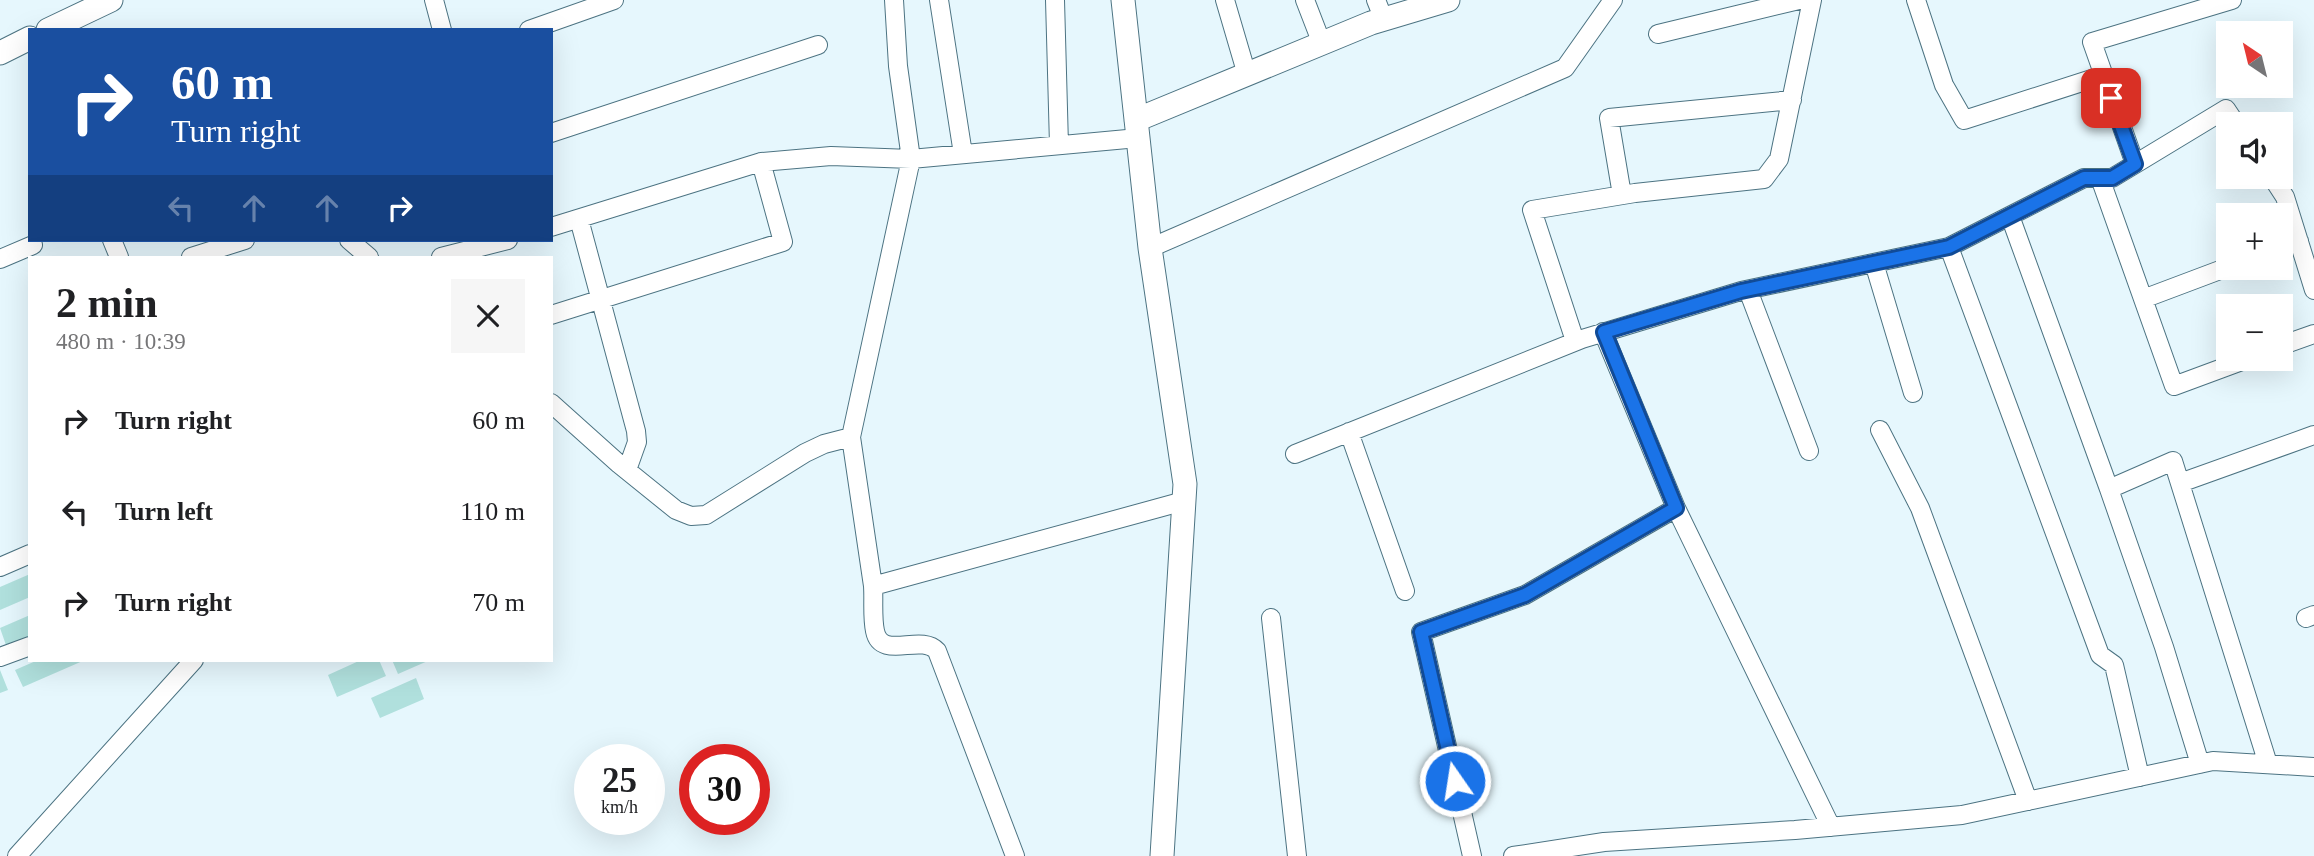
<!DOCTYPE html>
<html lang="en">
<head>
<meta charset="utf-8">
<style>
	:root { --surface:#fff; --page:#f6f6f6; --text:#202124; --muted:#757577 }
	body { margin:0; font-family:"Times New Roman",serif; background:var(--page); color:var(--text); height:100vh; display:flex; flex-direction:column; font-size:26px; white-space:nowrap }
	* { box-sizing:border-box; margin:0 }
	p { font-size:23px; color:var(--muted) }
	.icon { flex:none; width:38px; height:38px; fill:none; stroke:currentColor; stroke-width:2; stroke-linecap:round; stroke-linejoin:round }
	.map { position:relative; flex:1; overflow:hidden }
	.sheet { position:absolute; left:28px; top:256px; width:525px; height:406px; display:flex; flex-direction:column; background:var(--surface); border-radius:0px; box-shadow:0 7px 28px #0002 }
	.sheet>* { flex:none }
	.top-card { position:absolute; left:28px; top:28px; width:525px; height:214px; border-radius:0px; box-shadow:0 7px 28px #0002; background:#1a4fa0; color:#fff; overflow:hidden }
	.needle { width:46px; rotate:325deg }
	.fabs { position:absolute; left:2216px; top:21px; display:grid; gap:14px }
	.fabs a { display:grid; place-items:center; width:77px; height:77px; border-radius:0px; background:var(--surface); box-shadow:0 7px 28px #0002; font-size:35px }
	.speed { position:absolute; left:574px; top:744px; display:flex; gap:14px; font-size:35px; font-weight:700; text-align:center }
	.speed>* { display:grid; place-content:center; width:91px; height:91px; border-radius:50%; background:var(--surface); box-shadow:0 7px 28px #0002; line-height:1 }
	.speed small { font-size:18px; font-weight:400 }
	.speed .limit { border:10px solid #d22; background:#fff; color:#111 }
	.pin { position:absolute; display:grid; place-items:center; width:60px; height:60px; color:#fff; margin:-30px; border-radius:14px; box-shadow:0 4px 10px #0006 }
	.me { position:absolute; width:77px; margin:-38px; rotate:347deg; stroke-linejoin:round; filter:drop-shadow(0 0 5px #0008) }
	.turn { display:flex; align-items:center; gap:24px; height:147px; padding:0 28px; font-size:32px }
	.turn .icon { width:91px; height:91px; stroke-width:2.5 }
	.turn b { display:block; font-size:49px; line-height:60px }
	.lanes { display:flex; align-items:center; height:66px; padding:0 28px; background:#0003; justify-content:center; gap:35px; direction:ltr }
	.lanes .off { opacity:.35 }
	.round { display:grid; place-items:center; flex:none; width:74px; height:74px; border-radius:0px; background:var(--page) }
	.summary { display:flex; align-items:center; justify-content:space-between; height:119px; padding:0 28px }
	h1 { font-size:42px; font-weight:700; line-height:52px }
	ul { padding:0; list-style:none }
	li { display:flex; align-items:center; gap:21px; height:91px; padding:0 28px }
	li div { flex:1 }
	li b { display:block; font-size:26px }
	li em { font-style:normal }
	.map>svg:first-child { display:block }
	.building { fill:#b0e0dd }
	.lines { fill:none; stroke-linecap:round; stroke-linejoin:round }
	.minor-casing { stroke:#4c7382; stroke-width:20 }
	.tertiary-casing { stroke:#4c7382; stroke-width:25 }
	.minor { stroke:#fff; stroke-width:18 }
	.tertiary { stroke:#fff; stroke-width:23 }
	.route-casing { stroke:#114b97; stroke-width:18 }
	.route { stroke:#1a73e8; stroke-width:12 }
</style>
</head>
<body>
<div class="map">
<svg width="2314" height="856" viewBox="0 0 2314 856">
	<rect width="100%" height="100%" fill="#e6f7fd"/>
	<!-- building -->
	<path class="building" d="M 30,574 L 30,597 L 0,610 L 0,587 Z
		M 30,615 L 30,638 L 7,648 L 0,628 Z
		M 38,660 L 85,660 L 23,687 L 15,670 Z
		M 361,660 L 379,660 L 386,676 L 337,697 L 328,675 Z
		M 392,660 L 430,660 L 398,674 Z
		M 0,670 L 8,690 L 0,693 Z
		M 416,678 L 424,699 L 380,718 L 371,698 Z"/>
	<g class="lines">
		<!-- minor casing -->
		<g class="minor-casing">
			<path id="minor" d="M 434,0 L 442,30
				M 939,0 L 963,154
				M 1055,0 L 1059,145
				M 1225,0 L 1247,75
				M 1305,0 L 1322,44
				M 1376,0 L 1384,20
				M 1916,0 L 1944,85 L 1964,120 L 2104,75
				M 529,30 L 614,0
				M 1658,34 L 1799,0
				M 551,133 L 818,45
				M 1138,138 L 911,159 L 851,437 L 873,586 L 1184,501
				M 2135,164 L 2092,42 L 2232,0
				M 2272,177 L 2285,197 L 2314,290
				M 2100,178 L 2174,386 L 2247,359
				M 1622,195 L 1609,118 L 1792,100
				M 2010,216 L 2109,489 L 2173,461 L 2268,764
				M 579,219 L 636,431 L 637,442 L 627,470
				M 551,227 L 761,162 L 831,156 L 911,159 L 898,66 L 894,0
				M 112,240 L 119,257
				M 349,240 L 369,257
				M 1949,247 L 2100,655 L 2114,665 L 2140,777
				M 1150,248 L 1565,68 L 1613,0
				M 2280,248 L 2299,241
				M 191,257 L 245,240
				M 441,257 L 508,240
				M 0,259 L 33,245
				M 1874,263 L 1913,393
				M 1748,290 L 1809,451
				M 2143,299 L 2228,267
				M 551,315 L 783,242 L 761,162
				M 1603,332 L 1676,508 L 1831,827
				M 1575,341 L 1532,210 L 1635,193 L 1764,179 L 1779,159 L 1812,0
				M 2280,346 L 2314,334
				M 551,403 L 619,464 L 676,510 L 691,516 L 706,515 L 805,453 L 824,444 L 851,437
				M 1880,430 L 1920,508 L 2028,801
				M 1349,432 L 1405,591
				M 1295,454 L 1582,339 L 1741,291 L 1949,247 L 2084,178 L 2112,178 L 2226,109 L 2236,124
				M 2180,483 L 2314,435
				M 2109,489 L 2164,647 L 2200,764
				M 0,567 L 30,554
				M 873,586 C 874,600 872,617 875,631 C 881,661 921,633 937,651 L 1015,856
				M 1271,618 L 1297,856
				M 2306,618 L 2314,615
				M 0,657 L 30,646
				M 17,856 L 194,660
				M 1472,856 L 1421,632 L 1525,595 L 1676,508
				M 1513,856 L 1604,842 L 1795,830 L 1962,815 L 2213,761 L 2314,767"/>
		</g>
		<!-- tertiary casing -->
		<g class="tertiary-casing">
			<path id="tertiary" d="M 1123,0 L 1150,248 L 1185,484 L 1162,856
				M 48,30 L 111,0
				M 0,53 L 30,38
				M 1136,120 L 1371,23 L 1448,0"/>
		</g>
		<!-- minor -->
		<use href="#minor" class="minor"/>
		<!-- tertiary -->
		<use href="#tertiary" class="tertiary"/>
	</g>
	<g class="lines">
		<!-- route casing -->
		<g class="route-casing">
			<path id="route" d="M 1455,781 L 1421,632 L 1525,595 L 1676,508 L 1604,332 L 1741,291 L 1949,247 L 2084,178 L 2112,178 L 2135,164 L 2111,98"/>
		</g>
		<!-- route -->
		<use href="#route" class="route"/>
	</g>
</svg>
<div class="fabs">
<a><svg class="needle" viewBox="-14 -14 28 28"><path d="M0-13l5 13h-10z" fill="#e53935"/><path d="M0 13l5-13h-10z" fill="#757577"/></svg></a>
<a><svg class="icon" aria-label="sound" viewBox="0 0 24 24"><path d="M4 9h4l5-4v14l-5-4H4zM17 9q2 3 0 6"/></svg></a>
<a>+</a>
<a>−</a>
</div>
<div class="speed"><div>25<small>km/h</small></div><div class="limit">30</div></div>
<div class="pin" style="left:2111px;top:98px;background:#d93025"><svg class="icon" aria-label="arrive" viewBox="0 0 24 24"><path d="M6 21V4h12l-3 4 3 4H6"/></svg></div>
<svg class="me" style="left:1455px;top:781px" viewBox="-20 -20 40 40"><circle r="17" fill="#1a73e8" stroke="#fff" stroke-width="3"/><path d="M0-11L8 9 0 5-8 9z" fill="#fff"/></svg>
<div class="top-card">
<div class="turn"><svg class="icon" aria-label="right" viewBox="0 0 24 24"><path d="M7 20v-9h11M14 6l5 5-5 5"/></svg><div><b>60 m</b>Turn right</div></div>
<div class="lanes"><svg class="icon off" aria-label="left" viewBox="0 0 24 24"><path d="M17 20v-9H6M10 6l-5 5 5 5"/></svg><svg class="icon off" aria-label="ahead" viewBox="0 0 24 24"><path d="M12 20V5M6 11l6-6 6 6"/></svg><svg class="icon off" aria-label="ahead" viewBox="0 0 24 24"><path d="M12 20V5M6 11l6-6 6 6"/></svg><svg class="icon" aria-label="right" viewBox="0 0 24 24"><path d="M7 20v-9h11M14 6l5 5-5 5"/></svg></div>
</div>
<section class="sheet">
<div class="summary"><div><h1>2 min</h1><p>480 m · 10:39</p></div><a class="round"><svg class="icon" aria-label="close" viewBox="0 0 24 24"><path d="M6 6l12 12M18 6L6 18"/></svg></a></div>
<ul>
<li><svg class="icon" aria-label="right" viewBox="0 0 24 24"><path d="M7 20v-9h11M14 6l5 5-5 5"/></svg><div><b>Turn right</b></div><em>60 m</em></li>
<li><svg class="icon" aria-label="left" viewBox="0 0 24 24"><path d="M17 20v-9H6M10 6l-5 5 5 5"/></svg><div><b>Turn left</b></div><em>110 m</em></li>
<li><svg class="icon" aria-label="right" viewBox="0 0 24 24"><path d="M7 20v-9h11M14 6l5 5-5 5"/></svg><div><b>Turn right</b></div><em>70 m</em></li>
</ul>
</section>
</div>
</body>
</html>
